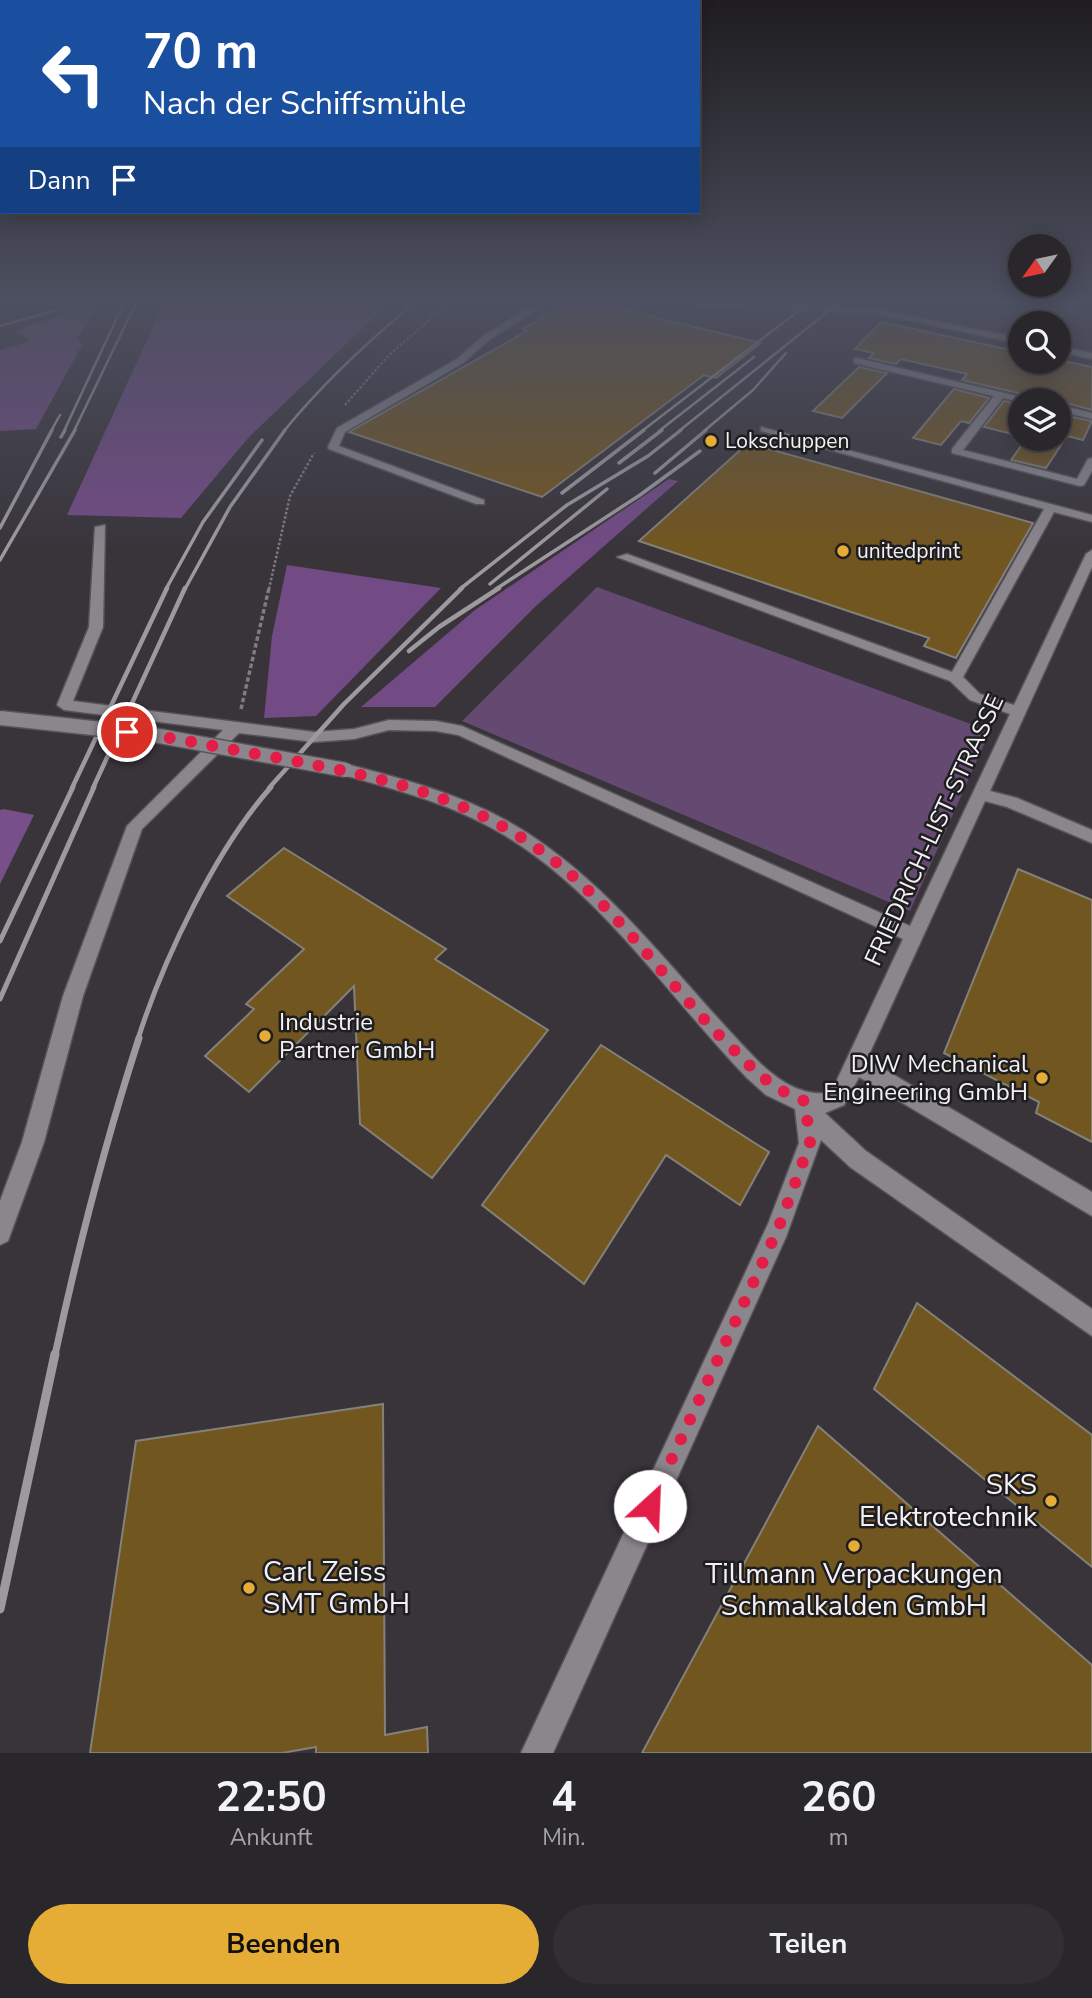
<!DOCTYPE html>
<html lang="de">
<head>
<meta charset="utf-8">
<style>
	:root { --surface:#2a272c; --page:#322f34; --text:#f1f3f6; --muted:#a5a5a9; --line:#464448; --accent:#e5ad36 }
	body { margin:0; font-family:"Nunito Sans",sans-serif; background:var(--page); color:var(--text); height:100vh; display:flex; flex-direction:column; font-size:26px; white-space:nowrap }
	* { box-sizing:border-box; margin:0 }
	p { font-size:23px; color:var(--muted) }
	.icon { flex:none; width:38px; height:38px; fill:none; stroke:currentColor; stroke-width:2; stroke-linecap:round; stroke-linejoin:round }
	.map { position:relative; height:1753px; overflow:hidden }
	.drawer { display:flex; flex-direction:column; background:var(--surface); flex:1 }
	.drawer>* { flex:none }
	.top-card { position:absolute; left:0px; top:0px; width:700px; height:214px; box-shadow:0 4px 18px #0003,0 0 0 2px var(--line); background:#1a4fa0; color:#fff; overflow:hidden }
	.needle { width:46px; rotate:237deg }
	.controls { position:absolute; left:1008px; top:234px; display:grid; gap:14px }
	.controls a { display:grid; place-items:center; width:63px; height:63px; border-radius:50%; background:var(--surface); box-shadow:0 4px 18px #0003,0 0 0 2px var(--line); font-size:35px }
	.pin { position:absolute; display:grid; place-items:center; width:60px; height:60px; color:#fff; margin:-30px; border:4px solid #fff; border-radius:50%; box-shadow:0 2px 7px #0007 }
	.me { position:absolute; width:77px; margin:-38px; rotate:25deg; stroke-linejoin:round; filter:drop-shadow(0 0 5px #0008) }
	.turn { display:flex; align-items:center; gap:24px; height:147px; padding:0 28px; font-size:32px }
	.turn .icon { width:91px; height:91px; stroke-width:2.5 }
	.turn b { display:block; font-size:49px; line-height:60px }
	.then { display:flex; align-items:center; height:66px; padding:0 28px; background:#0003; gap:14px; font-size:26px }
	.eta { display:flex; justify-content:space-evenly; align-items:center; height:119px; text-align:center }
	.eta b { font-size:42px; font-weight:700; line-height:49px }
	.primary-button { display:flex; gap:14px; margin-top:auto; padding:14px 28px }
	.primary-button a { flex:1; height:80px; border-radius:42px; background:var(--accent); color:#111; font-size:28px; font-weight:700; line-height:80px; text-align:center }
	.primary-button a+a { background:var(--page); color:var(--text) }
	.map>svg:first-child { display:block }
	.green { fill:#644970 }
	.forest { fill:#724b85 }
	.water { fill:#775089 }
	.building { fill:#725620; stroke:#84817a; stroke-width:2 }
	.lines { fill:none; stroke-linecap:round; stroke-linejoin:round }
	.minor-casing { stroke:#565358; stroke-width:3 }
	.path-far1 { stroke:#7f7b81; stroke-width:2.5; stroke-dasharray:2.5 2; stroke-linecap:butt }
	.path { stroke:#7f7b81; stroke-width:3.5; stroke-dasharray:4.5 2.5; stroke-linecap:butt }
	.minor { fill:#8a868c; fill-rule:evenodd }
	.rail-far5 { stroke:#9d9a9f; stroke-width:2.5 }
	.rail-far4 { stroke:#9d9a9f; stroke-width:3.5 }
	.rail-far3 { stroke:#9d9a9f; stroke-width:4.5 }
	.rail-far2 { stroke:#9d9a9f; stroke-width:5 }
	.rail-far1 { stroke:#9d9a9f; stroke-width:7 }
	.rail { stroke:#9d9a9f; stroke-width:9 }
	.minor-bridge-casing { stroke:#565358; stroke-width:17; stroke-linecap:butt }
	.minor-bridge { stroke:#8a868c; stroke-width:14 }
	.route { stroke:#e11d48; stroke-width:12; stroke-dasharray:0 21.6 }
	.poi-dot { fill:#e5ad36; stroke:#1e1d1f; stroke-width:2.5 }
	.labels { text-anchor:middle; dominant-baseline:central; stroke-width:5; stroke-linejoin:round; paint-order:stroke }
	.far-poi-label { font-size:21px; fill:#f4f1f5; stroke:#1e1d1f; text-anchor:start }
	.street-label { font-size:24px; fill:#f4f1f5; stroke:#1e1d1f }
	.poi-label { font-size:24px; fill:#f4f1f5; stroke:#1e1d1f; text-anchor:start }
	.near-poi-label { font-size:28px; fill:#f4f1f5; stroke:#1e1d1f; text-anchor:end }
</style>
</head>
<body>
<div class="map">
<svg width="1092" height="1753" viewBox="0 0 1092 1753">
	<rect width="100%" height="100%" fill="#38343a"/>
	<!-- green -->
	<path class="green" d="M 597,587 L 990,731 L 910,911 L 462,721 Z"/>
	<!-- forest -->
	<path class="forest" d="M 92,305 L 97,305 L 77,339 L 82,345 L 36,429 L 0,431 L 0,350 L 31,341 L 15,331 Z
		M 163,305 L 387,305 L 249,437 L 181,518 L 67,515 Z
		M 669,479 L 678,481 L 536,606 L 435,707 L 361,707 L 475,610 Z
		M 287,565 L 441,588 L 316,716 L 264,718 L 272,636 Z"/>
	<!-- water -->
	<path class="water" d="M 4,809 L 34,815 L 0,884 L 0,810 Z"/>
	<!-- building -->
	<path class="building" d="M 565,305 L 605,305 L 761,343 L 716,378 L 704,375 L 542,497 L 349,432 L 527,331 L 522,329 Z
		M 881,322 L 1020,352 L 1020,362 L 1059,362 L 1059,360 L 1092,367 L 1092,410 L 1059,401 L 1035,401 L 1031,396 L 962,380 L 967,374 L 901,359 L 896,364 L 869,358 L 874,353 L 855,349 Z
		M 859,367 L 887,373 L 842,418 L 813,411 Z
		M 954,389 L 989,398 L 969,423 L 961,421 L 941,445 L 913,438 Z
		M 1004,401 L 1020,405 L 1020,436 L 984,427 Z
		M 1059,414 L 1092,421 L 1083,440 L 1067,436 L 1046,468 L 1011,460 L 1026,439 L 1059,439 Z
		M 748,443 L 1033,523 L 956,658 L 924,646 L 929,638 L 639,541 Z
		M 284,848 L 446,949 L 435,959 L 548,1030 L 432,1178 L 360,1124 L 354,986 L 249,1092 L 205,1056 L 254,1009 L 246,1004 L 304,949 L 227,896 Z
		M 1018,869 L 1092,900 L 1092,1142 L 1036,1113 L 1039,1102 L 944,1053 Z
		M 601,1045 L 769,1152 L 740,1205 L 666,1155 L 584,1284 L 482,1205 Z
		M 917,1303 L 1092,1435 L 1092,1567 L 874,1389 Z
		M 383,1404 L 385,1735 L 427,1727 L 428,1753 L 316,1753 L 316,1747 L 282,1753 L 90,1753 L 136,1441 Z
		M 818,1426 L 1092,1665 L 1092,1753 L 642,1753 Z"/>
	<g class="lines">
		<!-- minor casing -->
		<g class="minor-casing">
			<path id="minor" d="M 533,305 L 543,305 L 489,340 L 463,363 L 345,432 L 339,446 L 484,500 L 484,504 L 476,504 L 329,449 L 328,447 L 337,428 L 457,359 L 483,336 Z
				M 694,305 L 803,305 L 875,309 L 1020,338 L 1020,344 L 875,313 L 698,307 Z
				M 1059,346 L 1092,353 L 1092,359 L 1059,352 Z
				M 857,358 L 1030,399 L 1032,401 L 1020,402 L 1003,398 L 963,450 L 1077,479 L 1088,459 L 1092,458 L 1092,471 L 1084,485 L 1080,486 L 952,453 L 952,449 L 994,396 L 854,363 L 854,359 Z
				M 1059,405 L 1092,413 L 1092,419 L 1059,411 Z
				M 761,427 L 1092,515 L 1092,522 L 1054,512 L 963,677 L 980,694 L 1014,705 L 1086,554 L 1092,550 L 1092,567 L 990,791 L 1017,798 L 1092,830 L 1092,843 L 1007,807 L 985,801 L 867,1059 L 1092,1192 L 1092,1216 L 859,1077 L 844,1105 L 825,1113 L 866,1151 L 1092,1309 L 1092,1336 L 850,1167 L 821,1140 L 786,1237 L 553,1753 L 521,1753 L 768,1224 L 799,1143 L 795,1109 L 766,1095 L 747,1078 C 668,996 602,894 504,835 C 453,804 397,790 340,774 L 338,770 L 346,764 C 404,779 464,795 516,826 C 615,885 681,984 761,1064 C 780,1081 800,1095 826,1093 L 836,1082 L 903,939 L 458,735 L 436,731 L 389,730 L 354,739 L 314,742 L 239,733 L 142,829 L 83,996 L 44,1142 L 8,1241 L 0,1245 L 0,1201 L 22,1142 L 63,996 L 127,826 L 223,730 L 64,710 L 57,705 L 89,627 L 95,527 L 105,525 L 103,627 L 73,701 L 314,732 L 354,729 L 389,720 L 436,721 L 462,726 L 910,926 L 1010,714 L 970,700 L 950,681 L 617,557 L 627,554 L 952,672 L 1044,509 L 761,431 Z"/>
		</g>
		<!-- path-far1 -->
		<path class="path-far1" d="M 345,405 L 388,356 L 447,305
			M 269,589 L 290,496 L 314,453"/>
		<!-- path -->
		<path class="path" d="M 241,709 L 269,588"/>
		<!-- minor -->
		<use href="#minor" class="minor"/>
		<!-- rail-far5 -->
		<path class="rail-far5" d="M 0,326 L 75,305
			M 51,431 L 60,415
			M 64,431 L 123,305
			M 74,431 L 135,305
			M 284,431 C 322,384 365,344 412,305
			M 642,431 L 806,305
			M 659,431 L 754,357
			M 679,431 L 836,305
			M 704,431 L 753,390 L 786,353"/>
		<!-- rail-far4 -->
		<path class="rail-far4" d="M 61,437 L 65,430
			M 619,463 L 662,430
			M 655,473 L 706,430
			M 562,493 L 644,430
			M 0,528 L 52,430
			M 0,560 L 75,430
			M 490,584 L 607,489
			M 166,589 L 203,522 L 262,440
			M 185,589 L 230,507 L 285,430
			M 460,589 L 567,505 L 648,456 L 681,430
			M 496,589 L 640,495 L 700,451"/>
		<!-- rail-far3 -->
		<path class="rail-far3" d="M 409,651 L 439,627 L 499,588
			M 72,788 L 167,588
			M 93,788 L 185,588
			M 269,788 L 344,704 L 462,588"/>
		<!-- rail-far2 -->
		<path class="rail-far2" d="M 0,941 L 73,787
			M 0,999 L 94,787
			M 138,1039 C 163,960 216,849 271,787"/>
		<!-- rail-far1 -->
		<path class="rail-far1" d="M 55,1355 C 78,1248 105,1143 139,1038"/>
		<!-- rail -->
		<path class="rail" d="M 0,1609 L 55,1354"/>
		<!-- minor-bridge casing -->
		<g class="minor-bridge-casing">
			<path id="minor-bridge" d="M 0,718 L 148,734 L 346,770"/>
		</g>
		<!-- minor-bridge -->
		<use href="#minor-bridge" class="minor-bridge"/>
	</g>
	<!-- sky -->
	<linearGradient id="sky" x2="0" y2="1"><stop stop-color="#1f1d20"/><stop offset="0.55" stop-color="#4d5060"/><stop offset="1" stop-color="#4d5060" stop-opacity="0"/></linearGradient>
	<rect width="1092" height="550" fill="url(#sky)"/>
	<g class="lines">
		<!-- route -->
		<path class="route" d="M 127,732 C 174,737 221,748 268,756 C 397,780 497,800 594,896 C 642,943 681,998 729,1045 C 754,1070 771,1089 805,1101 L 810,1143 L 778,1229 L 650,1506"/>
	</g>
	<!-- markers -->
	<g class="poi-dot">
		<circle cx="711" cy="441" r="7"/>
		<circle cx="843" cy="551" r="7"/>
		<circle cx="265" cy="1036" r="7"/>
		<circle cx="1042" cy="1078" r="7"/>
		<circle cx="1051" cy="1501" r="7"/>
		<circle cx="854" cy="1546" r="7"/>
		<circle cx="249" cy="1588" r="7"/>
	</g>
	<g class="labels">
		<!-- far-poi labels -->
		<g class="far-poi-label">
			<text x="725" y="441">Lokschuppen</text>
			<text x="857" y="551">unitedprint</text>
		</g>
		<!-- street labels -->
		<g class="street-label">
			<text transform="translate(934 830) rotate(-65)">FRIEDRICH-LIST-STRASSE</text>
		</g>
		<!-- poi labels -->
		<g class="poi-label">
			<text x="279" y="1022">Industrie<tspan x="279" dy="28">Partner GmbH</tspan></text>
			<text x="1028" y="1064" text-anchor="end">DIW Mechanical<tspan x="1028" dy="28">Engineering GmbH</tspan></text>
		</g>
		<!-- near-poi labels -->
		<g class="near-poi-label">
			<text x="1037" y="1485">SKS<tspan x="1037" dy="32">Elektrotechnik</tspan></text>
			<text x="263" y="1572" text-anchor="start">Carl Zeiss<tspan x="263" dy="32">SMT GmbH</tspan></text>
			<text x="854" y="1574" text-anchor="middle">Tillmann Verpackungen<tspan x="854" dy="32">Schmalkalden GmbH</tspan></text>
		</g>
	</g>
</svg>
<div class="controls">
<a><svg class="needle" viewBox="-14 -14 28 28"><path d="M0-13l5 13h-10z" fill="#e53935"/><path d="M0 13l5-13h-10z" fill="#a5a5a9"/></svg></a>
<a><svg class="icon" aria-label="search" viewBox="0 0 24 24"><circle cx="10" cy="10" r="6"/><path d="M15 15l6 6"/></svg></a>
<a><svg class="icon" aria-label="layers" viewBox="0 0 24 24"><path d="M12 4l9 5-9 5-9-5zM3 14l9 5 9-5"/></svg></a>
</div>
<div class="pin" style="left:127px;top:732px;background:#d93025"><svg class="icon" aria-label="arrive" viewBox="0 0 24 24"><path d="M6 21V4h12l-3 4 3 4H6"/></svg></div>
<svg class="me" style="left:650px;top:1506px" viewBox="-20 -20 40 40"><circle r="19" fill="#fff"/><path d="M0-13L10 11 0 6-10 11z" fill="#e11d48"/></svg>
<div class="top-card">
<div class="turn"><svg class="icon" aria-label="left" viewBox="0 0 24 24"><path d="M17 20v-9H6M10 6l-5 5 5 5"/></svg><div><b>70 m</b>Nach der Schiffsmühle</div></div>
<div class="then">Dann<svg class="icon" aria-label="arrive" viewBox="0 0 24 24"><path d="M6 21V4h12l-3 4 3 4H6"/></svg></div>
</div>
</div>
<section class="drawer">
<div class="eta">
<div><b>22:50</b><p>Ankunft</p></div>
<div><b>4</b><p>Min.</p></div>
<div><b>260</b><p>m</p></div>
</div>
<div class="primary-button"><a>Beenden</a><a>Teilen</a></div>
</section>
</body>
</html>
